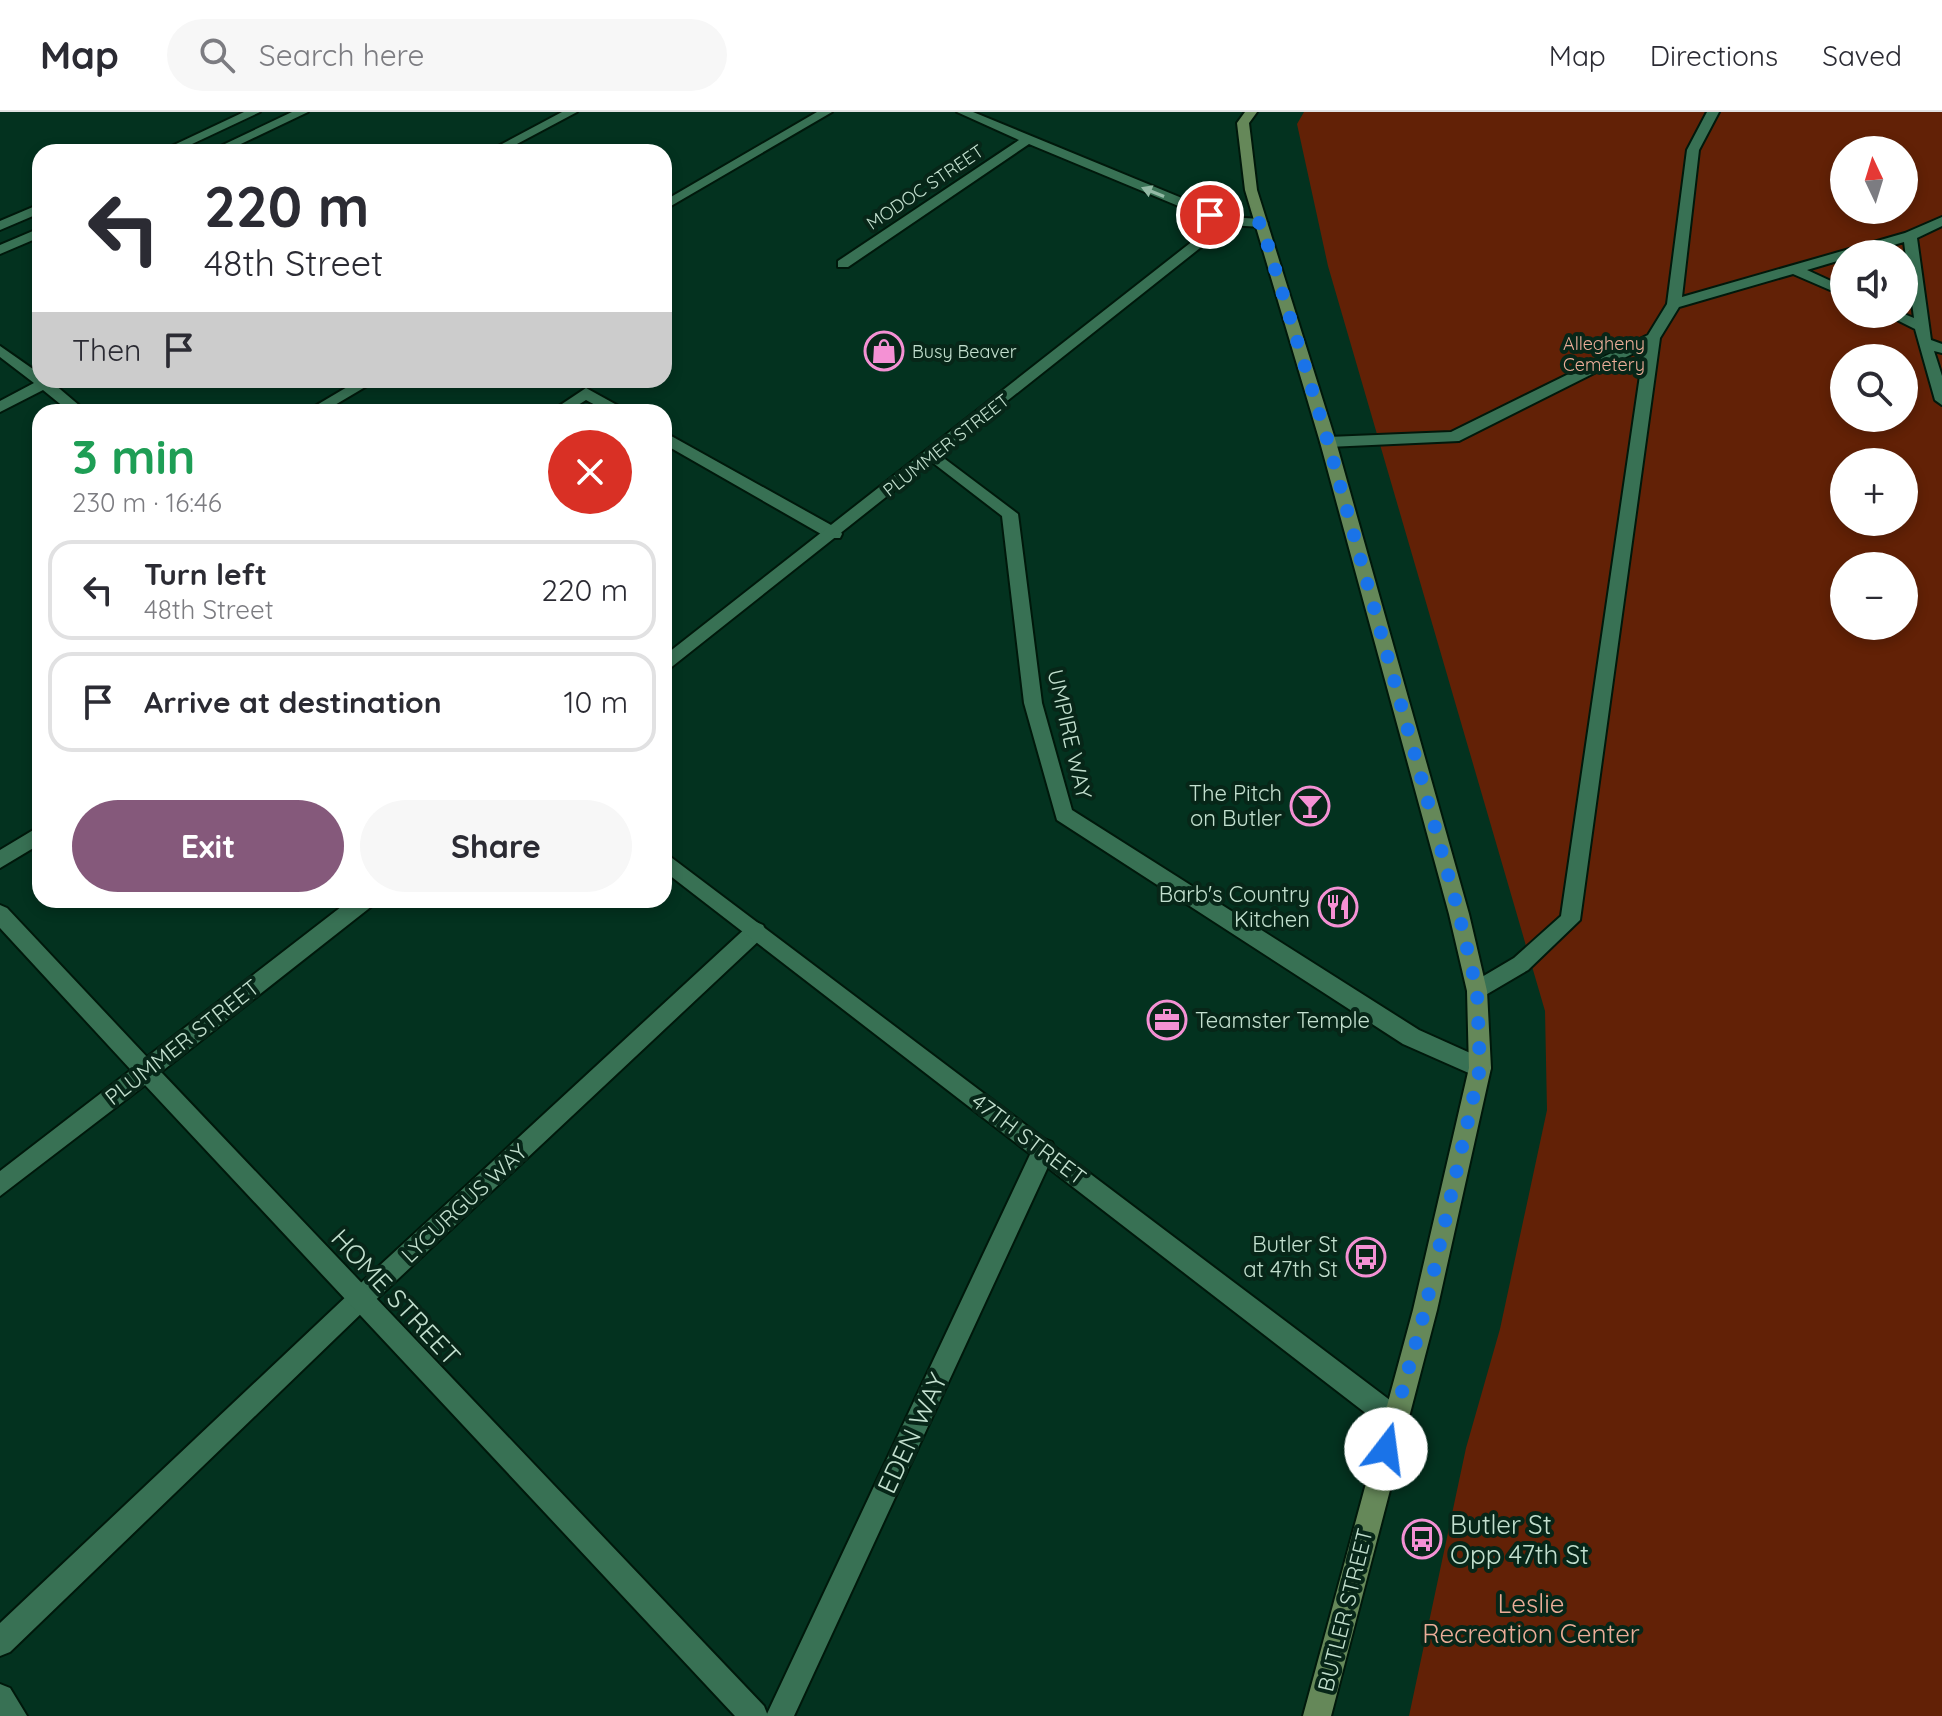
<!DOCTYPE html>
<html lang="en">
<head>
<meta charset="utf-8">
<style>
	:root { --surface:#fff; --page:#f7f7f7; --text:#2b2b33; --muted:#7c7c81; --line:#e1e1e2; --accent:#85597b }
	body { margin:0; font-family:Quicksand,sans-serif; background:var(--page); color:var(--text); height:100vh; display:flex; flex-direction:column; font-size:30px; white-space:nowrap }
	* { box-sizing:border-box; margin:0 }
	p { font-size:26px; color:var(--muted) }
	.icon { flex:none; width:44px; height:44px; fill:none; stroke:currentColor; stroke-width:2; stroke-linecap:round; stroke-linejoin:round }
	.map { position:relative; flex:1; overflow:hidden }
	.drawer { position:absolute; left:32px; top:292px; width:640px; height:504px; display:flex; flex-direction:column; background:var(--surface); border-radius:24px; box-shadow:0 4px 12px #0003 }
	.drawer>* { flex:none }
	.banner { position:absolute; left:32px; top:32px; width:640px; height:244px; border-radius:24px; box-shadow:0 4px 12px #0003; background:#fff; color:var(--text); overflow:hidden }
	.needle { width:52px; rotate:356deg }
	.controls { position:absolute; left:1830px; top:24px; display:grid; gap:16px }
	.controls a { display:grid; place-items:center; width:88px; height:88px; border-radius:50%; background:var(--surface); box-shadow:0 4px 12px #0003; font-size:40px }
	.pin { position:absolute; display:grid; place-items:center; width:68px; height:68px; color:#fff; margin:-34px; border:4px solid #fff; border-radius:50%; box-shadow:0 2px 8px #0007 }
	.me { position:absolute; width:88px; margin:-44px; rotate:15deg; stroke-linejoin:round; filter:drop-shadow(0 0 6px #0008) }
	.turn { display:flex; align-items:center; gap:28px; height:168px; padding:0 40px; font-size:36px }
	.turn .icon { width:104px; height:104px; stroke-width:2.5 }
	.turn b { display:block; font-size:56px; line-height:68px }
	.then { display:flex; align-items:center; height:76px; padding:0 40px; background:#0003; gap:16px; font-size:30px }
	.round { display:grid; place-items:center; flex:none; width:84px; height:84px; border-radius:42px; background:var(--page) }
	.summary { display:flex; align-items:center; justify-content:space-between; height:136px; padding:0 40px }
	h1 { font-size:48px; font-weight:700; line-height:60px; color:#1e9e55 }
	.primary-button { display:flex; gap:16px; margin-top:auto; padding:16px 40px }
	.primary-button a { flex:1; height:92px; border-radius:48px; background:var(--accent); color:#fff; font-size:32px; font-weight:700; line-height:92px; text-align:center }
	.primary-button a+a { background:var(--page); color:var(--text) }
	ul { padding:0; list-style:none }
	li { display:flex; align-items:center; gap:24px; height:100px; margin:0 16px 12px; padding:0 24px; border:4px solid var(--line); border-radius:24px }
	li div { flex:1 }
	li b { display:block; font-size:30px }
	li em { font-style:normal }
	header { display:flex; align-items:center; gap:48px; box-sizing:border-box; height:112px; padding:0 40px; background:var(--surface); border-bottom:2px solid var(--line) }
	header strong { font-size:38px }
	nav { display:flex; gap:44px; margin-inline-start:auto; font-size:28px }
	.search { width:560px; height:72px; background:var(--page); display:flex; align-items:center; gap:20px; box-sizing:border-box; padding:0 28px; border-radius:44px; color:var(--muted); font-size:30px }
	.map>svg:first-child { display:block }
	.green { fill:#622106; fill-rule:evenodd }
	.lines { fill:none; stroke-linecap:round; stroke-linejoin:round }
	.lane-casing { stroke:#00180b; stroke-width:4 }
	.street-casing { stroke:#00180b; stroke-width:4 }
	.secondary-casing { stroke:#00180b; stroke-width:4 }
	.lane { fill:#387154; fill-rule:evenodd }
	.street { fill:#387154; fill-rule:evenodd }
	.secondary { fill:#658859; fill-rule:evenodd }
	.oneway { fill:#92b9a4 }
	.route { stroke:#1a73e8; stroke-width:14; stroke-dasharray:0 25.2 }
	.labels { text-anchor:middle; dominant-baseline:central; stroke-width:8; stroke-linejoin:round; paint-order:stroke }
	.far-street-label { font-size:18px; fill:#c3e0cf; stroke:#072618 }
	.far-park-label { font-size:18px; fill:#ebad98; stroke:#072618 }
	.far-poi-label { font-size:18px; fill:#c3e0cf; stroke:#072618; text-anchor:start }
	.street-label { font-size:22px; fill:#c3e0cf; stroke:#072618 }
	.poi-label { font-size:22px; fill:#c3e0cf; stroke:#072618; text-anchor:end }
	.near-street-label { font-size:26px; fill:#c3e0cf; stroke:#072618 }
	.near-poi-label { font-size:26px; fill:#c3e0cf; stroke:#072618; text-anchor:start }
	.near-park-label { font-size:26px; fill:#ebad98; stroke:#072618 }
</style>
</head>
<body>
<header>
<strong>Map</strong>
<div class="search"><svg class="icon" aria-label="search" viewBox="0 0 24 24"><circle cx="10" cy="10" r="6"/><path d="M15 15l6 6"/></svg>Search here</div>
<nav><a>Map</a><a>Directions</a><a>Saved</a></nav>
</header>
<div class="map">
<svg width="1942" height="1604" viewBox="0 0 1942 1604">
	<rect width="100%" height="100%" fill="#03321f"/>
	<!-- green -->
	<path class="green" d="M 1304,0 L 1942,0 L 1942,1604 L 1409,1604 L 1466,1336 L 1500,1217 L 1547,998 L 1545,899 L 1328,154 L 1297,12 ZM 1844,38 L 1904,38 L 1904,98 L 1844,98 ZM 1844,142 L 1904,142 L 1904,202 L 1844,202 ZM 1844,246 L 1904,246 L 1904,306 L 1844,306 ZM 1844,350 L 1904,350 L 1904,410 L 1844,410 ZM 1844,454 L 1904,454 L 1904,514 L 1844,514 Z"/>
	<g class="lines">
		<!-- lane casing -->
		<g class="lane-casing">
			<path id="lane" d="M 244,0 L 260,0 L 175,40 L 159,40 Z
				M 292,0 L 308,0 L 224,40 L 208,40 Z
				M 817,0 L 832,0 L 664,98 L 664,89 Z
				M 1707,0 L 1719,0 L 1699,38 L 1682,185 L 1905,121 L 1942,105 L 1942,114 L 1917,126 L 1931,228 L 1942,232 L 1942,241 L 1934,239 L 1942,264 L 1942,293 L 1935,288 L 1915,217 L 1885,202 L 1904,202 L 1914,206 L 1904,130 L 1862,142 L 1844,142 L 1844,147 L 1807,158 L 1844,175 L 1844,184 L 1793,162 L 1679,195 L 1660,226 L 1580,808 L 1528,858 L 1477,888 L 1470,886 L 1467,879 L 1470,872 L 1514,846 L 1561,804 L 1644,236 L 1459,329 L 1328,335 L 1320,330 L 1328,325 L 1451,320 L 1648,223 L 1667,192 L 1687,38 Z
				M 40,92 L 40,101 L 0,118 L 0,109 Z
				M 40,116 L 40,125 L 0,142 L 0,133 Z
				M 359,268 L 377,268 L 323,300 L 305,300 Z
				M 586,276 L 624,297 L 626,300 L 608,300 L 586,288 L 567,300 L 550,300 Z
				M 664,320 L 840,418 L 842,422 L 840,426 L 828,426 L 664,332 Z
				M 933,338 L 1018,402 L 1042,591 L 1072,698 L 1419,918 L 1488,949 L 1491,956 L 1488,963 L 1480,966 L 1403,932 L 1057,708 L 1024,591 L 1002,404 L 928,347 L 925,343 Z
				M 40,714 L 40,732 L 0,756 L 0,738 Z
				M 756,810 L 763,813 L 766,819 L 763,825 L 367,1196 L 10,1540 L 0,1544 L 0,1511 L 351,1180 L 749,813 Z
				M 1044,1027 L 1052,1030 L 1055,1038 L 1052,1046 L 794,1604 L 766,1604 L 1036,1030 Z
				M 0,1572 L 10,1576 L 27,1604 L 0,1604 Z"/>
		</g>
		<!-- street casing -->
		<g class="street-casing">
			<path id="street" d="M 562,0 L 577,0 L 502,40 L 487,40 Z
				M 957,0 L 973,0 L 1228,105 L 1261,107 L 1268,111 L 1261,115 L 1229,113 L 664,561 L 664,544 L 1217,110 L 1029,32 L 848,155 L 838,155 L 838,149 L 1019,28 Z
				M 0,234 L 40,262 L 40,268 L 58,268 L 54,272 L 87,300 L 70,300 L 43,278 L 0,300 L 0,289 L 34,271 L 0,245 Z
				M 664,740 L 1403,1298 L 1407,1307 L 1403,1316 L 1394,1320 L 1385,1316 L 664,759 Z
				M 350,788 L 375,788 L 372,794 L 161,960 L 764,1594 L 768,1604 L 735,1604 L 145,973 L 0,1084 L 0,1059 L 131,958 L 0,816 L 0,793 L 7,796 L 147,945 Z"/>
		</g>
		<!-- secondary casing -->
		<g class="secondary-casing">
			<path id="secondary" d="M 1245,0 L 1257,0 L 1249,11 L 1257,78 L 1336,330 L 1469,802 L 1487,879 L 1491,956 L 1437,1198 L 1331,1604 L 1303,1604 L 1413,1198 L 1469,956 L 1467,879 L 1449,802 L 1320,330 L 1245,78 L 1237,11 Z"/>
		</g>
		<!-- lane -->
		<use href="#lane" class="lane"/>
		<!-- street -->
		<use href="#street" class="street"/>
		<!-- secondary -->
		<use href="#secondary" class="secondary"/>
	</g>
	<!-- one-way arrows -->
	<defs><path id="oneway-solid" d="M-6-.8H1V-3.2L6.5 0L1 3.2V.8H-6Z" transform="scale(2)"/></defs>
	<use class="oneway" href="#oneway-solid" transform="translate(1153 80) rotate(-158)"/>
	<g class="lines">
		<!-- route -->
		<path class="route" d="M 1210,103 L 1226,109 L 1261,111 L 1328,330 L 1459,802 L 1477,879 L 1480,956 L 1425,1198 L 1386,1337"/>
	</g>
	<!-- icons -->
	<defs>
		<g id="shop-ring" transform="scale(2)"><circle r="9.5" fill="#072618" stroke="#f491d4" stroke-width="1.5"/><path d="M-5-2.5h2.3a2.7 3.5 0 0 1 5.4 0H5L5.5 6h-11ZM-1.5-2.5h3a1.5 2.3 0 0 0-3 0Z" fill="#f491d4"/></g>
		<g id="bar-ring" transform="scale(2)"><circle r="9.5" fill="#072618" stroke="#f491d4" stroke-width="1.5"/><path d="M-6-5H6L.8 .8V4.5H3.5V6h-7V4.5H-.8V.8Z" fill="#f491d4"/></g>
		<g id="restaurant-ring" transform="scale(2)"><circle r="9.5" fill="#072618" stroke="#f491d4" stroke-width="1.5"/><path d="M-5-6h1v4h1v-4h1v4h1v-4h1v5L-1.5 .5V6h-2V.5L-5-1ZM5-6V6H3V1.5H1.5Q1.5-4 5-6Z" fill="#f491d4"/></g>
		<g id="office-ring" transform="scale(2)"><circle r="9.5" fill="#072618" stroke="#f491d4" stroke-width="1.5"/><path d="M-6-3h4V-5.5h4V-3h4V5H-6ZM-1-4.5V-3h2v-1.5ZM-6 0V1H6V0Z" fill="#f491d4"/></g>
		<g id="bus-ring" transform="scale(2)"><circle r="9.5" fill="#072618" stroke="#f491d4" stroke-width="1.5"/><path d="M-5-6H5V4H4V6H2V4H-2V6H-4V4H-5ZM-3.5-4V0h7V-4ZM-3.5 1.2v1.5H-2V1.2ZM2 1.2v1.5H3.5V1.2Z" fill="#f491d4"/></g>
	</defs>
	<g fill-rule="evenodd">
		<use href="#shop-ring" x="884" y="239"/>
		<use href="#bar-ring" x="1310" y="694"/>
		<use href="#restaurant-ring" x="1338" y="795"/>
		<use href="#office-ring" x="1167" y="908"/>
		<use href="#bus-ring" x="1366" y="1145"/>
		<use href="#bus-ring" x="1422" y="1427"/>
	</g>
	<g class="labels">
		<!-- far-street labels -->
		<g class="far-street-label">
			<text transform="translate(925 75) rotate(-34)">MODOC STREET</text>
			<text transform="translate(946 333) rotate(-38)">PLUMMER STREET</text>
		</g>
		<!-- far-park labels -->
		<g class="far-park-label">
			<text x="1604" y="231">Allegheny<tspan x="1604" dy="21">Cemetery</tspan></text>
		</g>
		<!-- far-poi labels -->
		<g class="far-poi-label">
			<text x="912" y="239">Busy Beaver</text>
		</g>
		<!-- street labels -->
		<g class="street-label">
			<text transform="translate(1070 622) rotate(77)">UMPIRE WAY</text>
			<text transform="translate(182 930) rotate(-38)">PLUMMER STREET</text>
			<text transform="translate(1029 1027) rotate(37)">47TH STREET</text>
			<text transform="translate(464 1091) rotate(-43)">LYCURGUS WAY</text>
			<text transform="translate(1345 1498) rotate(-76)">BUTLER STREET</text>
		</g>
		<!-- poi labels -->
		<g class="poi-label">
			<text x="1282" y="681">The Pitch<tspan x="1282" dy="25">on Butler</tspan></text>
			<text x="1310" y="782">Barb's Country<tspan x="1310" dy="25">Kitchen</tspan></text>
			<text x="1195" y="908" text-anchor="start">Teamster Temple</text>
			<text x="1338" y="1132">Butler St<tspan x="1338" dy="25">at 47th St</tspan></text>
		</g>
		<!-- near-street labels -->
		<g class="near-street-label">
			<text transform="translate(396 1185) rotate(47)">HOME STREET</text>
			<text transform="translate(912 1321) rotate(-65)">EDEN WAY</text>
		</g>
		<!-- near-poi labels -->
		<g class="near-poi-label">
			<text x="1450" y="1412">Butler St<tspan x="1450" dy="30">Opp 47th St</tspan></text>
		</g>
		<!-- near-park labels -->
		<g class="near-park-label">
			<text x="1531" y="1491">Leslie<tspan x="1531" dy="30">Recreation Center</tspan></text>
		</g>
	</g>
</svg>
<div class="controls">
<a><svg class="needle" viewBox="-14 -14 28 28"><path d="M0-13l5 13h-10z" fill="#e53935"/><path d="M0 13l5-13h-10z" fill="#7c7c81"/></svg></a>
<a><svg class="icon" aria-label="sound" viewBox="0 0 24 24"><path d="M4 9h4l5-4v14l-5-4H4zM17 9q2 3 0 6"/></svg></a>
<a><svg class="icon" aria-label="search" viewBox="0 0 24 24"><circle cx="10" cy="10" r="6"/><path d="M15 15l6 6"/></svg></a>
<a>+</a>
<a>−</a>
</div>
<div class="pin" style="left:1210px;top:103px;background:#d93025"><svg class="icon" aria-label="arrive" viewBox="0 0 24 24"><path d="M6 21V4h12l-3 4 3 4H6"/></svg></div>
<svg class="me" style="left:1386px;top:1337px" viewBox="-20 -20 40 40"><circle r="19" fill="#fff"/><path d="M0-13L10 11 0 6-10 11z" fill="#1a73e8"/></svg>
<div class="banner">
<div class="turn"><svg class="icon" aria-label="left" viewBox="0 0 24 24"><path d="M17 20v-9H6M10 6l-5 5 5 5"/></svg><div><b>220 m</b>48th Street</div></div>
<div class="then">Then<svg class="icon" aria-label="arrive" viewBox="0 0 24 24"><path d="M6 21V4h12l-3 4 3 4H6"/></svg></div>
</div>
<section class="drawer">
<div class="summary"><div><h1>3 min</h1><p>230 m · 16:46</p></div><a class="round" style="background:#d93025;color:#fff"><svg class="icon" aria-label="close" viewBox="0 0 24 24"><path d="M6 6l12 12M18 6L6 18"/></svg></a></div>
<ul>
<li><svg class="icon" aria-label="left" viewBox="0 0 24 24"><path d="M17 20v-9H6M10 6l-5 5 5 5"/></svg><div><b>Turn left</b><p>48th Street</p></div><em>220 m</em></li>
<li><svg class="icon" aria-label="arrive" viewBox="0 0 24 24"><path d="M6 21V4h12l-3 4 3 4H6"/></svg><div><b>Arrive at destination</b></div><em>10 m</em></li>
</ul>
<div class="primary-button"><a>Exit</a><a>Share</a></div>
</section>
</div>
</body>
</html>
